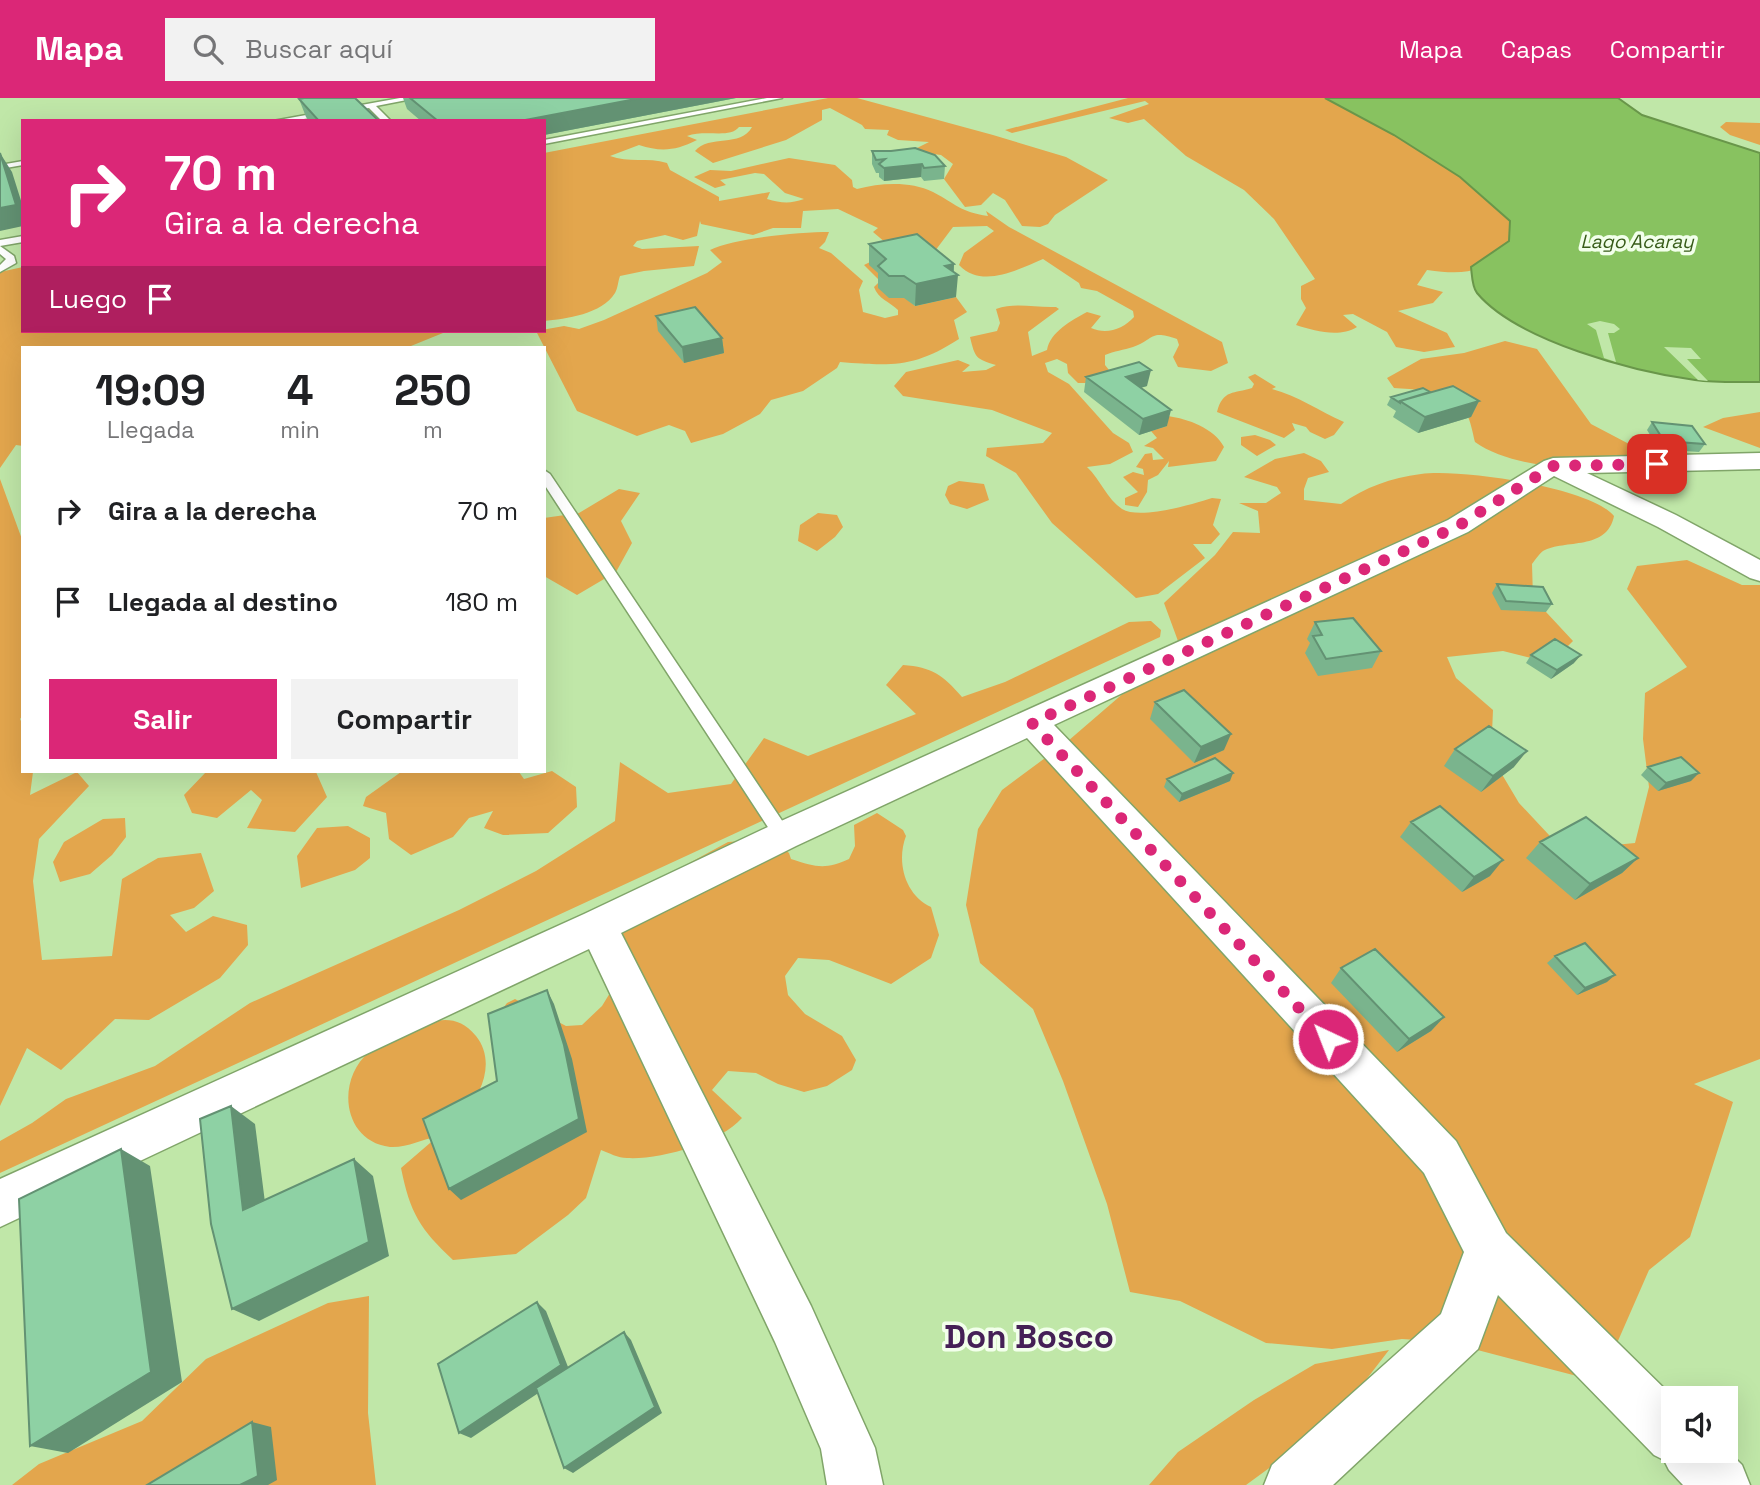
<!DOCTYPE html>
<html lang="es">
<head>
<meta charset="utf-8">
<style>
	:root { --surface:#fff; --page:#f2f2f2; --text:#202124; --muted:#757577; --accent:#db2777 }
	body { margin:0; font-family:"Space Grotesk",sans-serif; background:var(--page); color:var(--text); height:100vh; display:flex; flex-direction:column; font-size:26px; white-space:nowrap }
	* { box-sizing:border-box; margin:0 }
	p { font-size:23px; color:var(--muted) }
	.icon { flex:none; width:38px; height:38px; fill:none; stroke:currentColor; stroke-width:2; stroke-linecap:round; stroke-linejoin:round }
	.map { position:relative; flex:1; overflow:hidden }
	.panel { position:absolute; left:21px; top:248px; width:525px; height:427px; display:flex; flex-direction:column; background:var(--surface); border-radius:0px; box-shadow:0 7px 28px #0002 }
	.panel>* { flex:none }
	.top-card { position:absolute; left:21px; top:21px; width:525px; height:214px; border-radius:0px; box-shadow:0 7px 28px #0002; background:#db2777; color:#fff; overflow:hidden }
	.tools { position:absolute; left:1661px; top:1288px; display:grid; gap:14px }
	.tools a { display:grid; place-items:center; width:77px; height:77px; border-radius:0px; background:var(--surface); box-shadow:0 7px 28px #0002; font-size:35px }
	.pin { position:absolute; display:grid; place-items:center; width:60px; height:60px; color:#fff; margin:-30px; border-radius:14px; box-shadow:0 4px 10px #0006 }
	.me { position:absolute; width:77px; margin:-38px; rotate:317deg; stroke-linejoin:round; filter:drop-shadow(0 0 5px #0008) }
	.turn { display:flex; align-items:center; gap:24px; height:147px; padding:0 28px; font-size:32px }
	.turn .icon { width:91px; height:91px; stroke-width:2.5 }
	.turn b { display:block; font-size:49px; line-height:60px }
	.then { display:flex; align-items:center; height:66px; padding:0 28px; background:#0003; gap:14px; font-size:26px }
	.eta { display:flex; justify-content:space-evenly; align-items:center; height:119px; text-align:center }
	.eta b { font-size:42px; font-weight:800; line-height:49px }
	.action { display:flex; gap:14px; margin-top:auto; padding:14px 28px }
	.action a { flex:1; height:80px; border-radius:0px; background:var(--accent); color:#fff; font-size:28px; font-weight:800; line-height:80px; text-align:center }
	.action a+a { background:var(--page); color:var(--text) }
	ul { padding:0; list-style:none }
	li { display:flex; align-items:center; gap:21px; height:91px; padding:0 28px }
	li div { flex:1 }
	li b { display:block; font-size:26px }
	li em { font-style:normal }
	header { display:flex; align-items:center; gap:42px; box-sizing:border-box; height:98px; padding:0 35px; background:var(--accent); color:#fff }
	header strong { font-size:33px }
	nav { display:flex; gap:38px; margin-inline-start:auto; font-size:24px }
	.search { width:490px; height:63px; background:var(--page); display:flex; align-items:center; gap:18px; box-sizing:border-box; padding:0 24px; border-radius:0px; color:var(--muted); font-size:26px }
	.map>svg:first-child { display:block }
	.green { fill:#e3a64d }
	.water { fill:#88c260; stroke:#69964a; stroke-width:2 }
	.pier { fill:#c0e7a8 }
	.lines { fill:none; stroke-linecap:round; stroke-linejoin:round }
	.service-casing { stroke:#80a569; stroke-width:3 }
	.minor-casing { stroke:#80a569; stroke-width:3 }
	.service { fill:#fff; fill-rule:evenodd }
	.minor { fill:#fff; fill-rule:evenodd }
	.wall { fill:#7ab48d }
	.shaded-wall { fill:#639273 }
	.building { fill:#8ed1a4; stroke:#639273; stroke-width:2 }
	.route { stroke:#db2777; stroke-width:12; stroke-dasharray:0 21.6 }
	.labels { text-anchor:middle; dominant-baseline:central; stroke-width:7; stroke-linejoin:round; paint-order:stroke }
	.far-water-label { font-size:19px; font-style:italic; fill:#375c19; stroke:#f2ffeb }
	.near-district-label { font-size:33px; font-weight:bold; fill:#452056; stroke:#f2ffeb }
</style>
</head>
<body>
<header>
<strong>Mapa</strong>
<div class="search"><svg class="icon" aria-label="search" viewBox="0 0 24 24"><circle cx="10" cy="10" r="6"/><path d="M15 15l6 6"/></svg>Buscar aquí</div>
<nav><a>Mapa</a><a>Capas</a><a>Compartir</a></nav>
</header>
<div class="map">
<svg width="1760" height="1387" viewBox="0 0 1760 1387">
	<rect width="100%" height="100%" fill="#c0e7a8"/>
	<!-- green -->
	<path class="green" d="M 828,0 L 857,0 L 993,37 L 1066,59 L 1108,82 L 1055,117 L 1048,126 L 1040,129 L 1022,128 L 1005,102 L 993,95 L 981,107 L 965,109 L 944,81 L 953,66 L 941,57 L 911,53 L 929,44 L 898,42 L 887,37 L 889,32 L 865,31 L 862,27 L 830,10 L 822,12 L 822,22 L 786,42 L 713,65 L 695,53 C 709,36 741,50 752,29 L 739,29 C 730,41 706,31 687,38 L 697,42 C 675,53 661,54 639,47 L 610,58 C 628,65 648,59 667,65 L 670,72 L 719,99 L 719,103 L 770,94 L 767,101 C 781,105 790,106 804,101 L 785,95 L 764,76 L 755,75 L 720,82 L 726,87 L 715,90 L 694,79 L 710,72 L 731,73 L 789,60 L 835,67 L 852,82 L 853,89 L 857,91 C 881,85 910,83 933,94 C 956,106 960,114 988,118 L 986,113 L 1009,129 L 1222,244 L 1228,265 L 1211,273 L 1178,269 L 1173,259 L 1179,247 L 1177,241 C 1149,231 1154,242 1133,249 C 1124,252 1114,253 1105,257 L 1105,267 L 1113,277 L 1096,285 L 1078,285 L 1068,275 L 1067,266 L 1057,261 L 1045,265 L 1048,274 L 1069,286 L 1113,335 L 1129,345 L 1133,354 L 1110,366 L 1087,369 C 1100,381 1107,401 1122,411 C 1140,422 1193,406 1212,400 L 1221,401 L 1213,427 L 1220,436 L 1211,446 L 1193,446 L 1205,460 L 1158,496 L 1136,500 L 1052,425 L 1016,375 L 986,358 L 987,350 L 1043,345 L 1052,335 L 992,312 L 903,298 L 894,288 L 906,274 L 958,262 L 970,267 L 962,274 L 986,272 L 996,267 C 976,261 975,260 970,239 L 997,233 L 1000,225 L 996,211 C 1016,204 1035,210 1056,209 L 1059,211 L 1028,234 L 1032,258 L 1047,252 C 1050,234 1072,222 1087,214 L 1101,218 L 1091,230 C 1107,237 1123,231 1134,219 L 1133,213 L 1097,193 L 1081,190 L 1079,185 L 1043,161 C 1017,172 982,191 959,167 L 964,155 L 994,133 L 987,128 L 953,129 L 935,153 L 886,183 L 915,208 L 956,199 L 967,214 L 954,222 L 959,241 C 914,270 892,268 840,264 L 837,270 L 803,293 L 771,302 L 760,316 L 723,336 L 691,345 L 685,333 L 669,327 L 637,338 L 577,313 L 536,233 L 564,228 L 579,231 L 604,222 L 707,175 L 722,164 L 710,152 C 734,140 800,134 829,134 L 825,144 L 819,150 L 831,155 L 863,183 L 859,192 L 863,214 L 885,220 L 898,217 L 898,212 C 890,204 878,201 874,189 L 880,183 L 864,167 L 870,164 L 886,145 L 873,134 L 878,130 L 838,111 L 803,113 L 801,130 L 773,130 L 753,137 L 701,126 L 700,123 L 697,138 L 683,142 L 665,137 L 637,143 L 633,148 L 642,151 L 699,148 L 694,168 L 644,173 L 620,178 C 618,183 618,190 615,195 C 602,216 566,221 544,223 L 544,55 Z
		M 1128,0 L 1337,0 L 1380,18 L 1523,127 C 1491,168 1482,180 1427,172 L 1417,187 L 1443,194 L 1433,205 L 1398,213 L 1447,235 L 1455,249 L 1424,254 L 1396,249 L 1387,234 L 1353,216 L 1343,217 L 1357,229 C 1339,240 1315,233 1296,227 L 1306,210 L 1301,201 L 1301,188 L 1315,181 L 1274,121 L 1244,92 L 1186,58 L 1144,21 L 1128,25 L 1109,20 L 1149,6 L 1145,3 L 1012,35 L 1005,32 Z
		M 1726,24 L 1760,25 L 1760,47 L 1730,37 L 1720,29 Z
		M 23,169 L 23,233 L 459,233 L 443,235 L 406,250 L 23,250 L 23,348 L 16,347 L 0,370 L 0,174 Z
		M 1505,243 L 1537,251 L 1591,326 L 1650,357 C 1626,363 1599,371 1574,370 C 1543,369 1500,362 1475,344 C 1472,332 1469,312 1458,304 C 1443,293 1412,291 1394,290 L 1387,280 L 1421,261 L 1464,255 Z
		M 1255,276 L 1276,289 L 1272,291 C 1298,298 1319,313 1344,324 L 1334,337 L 1325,341 L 1310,334 L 1306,329 L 1292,325 L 1295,332 L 1284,340 L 1217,314 C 1223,291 1234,296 1252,290 L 1254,286 L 1248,279 Z
		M 1760,314 L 1760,350 L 1703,329 L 1723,320 Z
		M 1168,318 C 1188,321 1214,330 1224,349 L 1216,363 L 1168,369 L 1169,363 L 1158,377 L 1148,382 L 1147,394 L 1138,409 L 1125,407 L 1125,400 L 1138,394 L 1123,379 L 1133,374 L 1144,377 L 1143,371 L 1136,369 L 1145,356 L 1152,355 L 1153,362 L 1164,361 L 1153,350 L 1144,348 L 1157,340 L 1151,333 L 1167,328 Z
		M 1255,337 L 1270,342 L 1276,347 L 1257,358 L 1241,347 L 1241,339 Z
		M 1304,355 L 1321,363 L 1329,374 L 1308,380 L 1304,391 L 1304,402 L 1341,406 C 1366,389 1390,380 1421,376 C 1457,370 1591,389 1614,418 C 1607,453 1565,441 1543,453 C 1539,456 1535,462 1532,466 L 1533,500 L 1573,543 L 1551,565 L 1503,553 L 1447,559 L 1456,580 L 1493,612 L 1491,658 L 1519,705 L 1563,752 L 1635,745 L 1649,689 L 1643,641 L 1645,595 L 1687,569 L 1627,491 L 1637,468 L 1687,462 L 1742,487 L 1760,487 L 1760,961 L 1694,986 L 1733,1004 L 1690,1139 L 1649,1172 L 1600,1284 L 1447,1244 L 1402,1241 L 1332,1251 L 1266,1245 L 1180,1203 L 1130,1194 L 1107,1106 L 1063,983 L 1033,911 L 980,865 L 966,807 L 978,731 L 1002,692 L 1068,643 L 1126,593 L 1178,543 L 1164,505 L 1215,457 L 1233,434 L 1260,435 L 1258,413 L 1239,405 L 1266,405 L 1281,395 L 1277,389 L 1244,379 L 1275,361 Z
		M 0,381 L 23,444 L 23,617 L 20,621 L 23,627 L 23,674 L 33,674 L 30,697 L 77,674 L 89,688 L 39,741 L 33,783 L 42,862 L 112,858 L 122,781 L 158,760 L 201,755 L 214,793 L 194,810 L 170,817 L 186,834 L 213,818 L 247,827 L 248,847 L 220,880 L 149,922 L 115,921 L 61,972 L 27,950 L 0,1008 Z
		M 959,383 L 984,386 L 989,402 L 967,411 L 950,406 L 945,397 L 948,388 Z
		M 619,391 L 640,395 L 621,423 L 632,445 L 616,474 L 577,497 L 544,478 L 544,420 L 579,415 Z
		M 818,415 L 837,417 L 843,429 L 835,439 L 817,453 L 798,443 L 800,427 Z
		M 1151,523 L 1161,532 L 1160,539 L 0,1075 L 0,1043 L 32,1025 L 66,1001 L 155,968 L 250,905 L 459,812 L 536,773 L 615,723 L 620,664 L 668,695 L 731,686 L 764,640 L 808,658 L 916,616 L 886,587 L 903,567 C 932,569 943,577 962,599 L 1005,584 L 1129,524 Z
		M 552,673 L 576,689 L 577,709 L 548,735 L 503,737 L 484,730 L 493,713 L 469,720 L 453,739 L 411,757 L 389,741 L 386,715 L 363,708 L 366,699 L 401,674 L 519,674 L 524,681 Z
		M 206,674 L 316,674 L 327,699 L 295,734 L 247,730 L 262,702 L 251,692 L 217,720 L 192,715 L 184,697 Z
		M 877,715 L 903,732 L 906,738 C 896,764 905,797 931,809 L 939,837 L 931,860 L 891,886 L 829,862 L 798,860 L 785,878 L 788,897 L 805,916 L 842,938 L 856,962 L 852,972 L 827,988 L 804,994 L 778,986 L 756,975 L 728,973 L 712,992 L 742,1020 C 720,1045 660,1062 627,1060 C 618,1060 609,1055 601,1052 L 586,1100 L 568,1117 L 516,1156 L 453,1162 C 420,1131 410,1115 401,1070 L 437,1039 C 422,1041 407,1050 390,1049 C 342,1043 336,982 369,954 C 376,948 386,945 393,941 C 420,928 451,907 476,938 C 489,954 488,975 479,993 L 493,988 L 519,960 L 497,918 L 507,905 L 515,901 L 566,928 L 582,927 L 602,908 L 613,890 L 589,846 L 645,791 L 682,769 L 728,744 L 772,741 L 789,755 L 791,761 C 816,769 825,772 849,761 L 855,748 L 854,727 Z
		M 125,720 L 126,739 L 112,757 L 90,776 L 60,784 L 53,764 L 64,744 L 103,721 Z
		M 348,728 L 370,740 L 370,760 L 355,772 L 301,790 L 297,758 L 317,730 Z
		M 369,1198 L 368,1315 L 376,1387 L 12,1387 L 39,1366 L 142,1323 L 206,1261 L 328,1205 Z
		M 1389,1252 L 1335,1322 L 1246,1387 L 1149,1387 L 1178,1354 L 1254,1302 L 1315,1266 Z"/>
	<!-- water -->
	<path class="water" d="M 1325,0 L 1618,0 L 1642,17 L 1760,55 L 1760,284 C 1739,284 1716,285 1695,282 C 1635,274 1517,243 1477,195 C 1472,189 1472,177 1471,169 L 1509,143 L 1510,123 L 1460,79 L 1394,37 Z"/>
	<!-- pier -->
	<path class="pier" d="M 1600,223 L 1614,226 L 1620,231 L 1614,235 L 1608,235 L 1616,264 L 1604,260 L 1596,232 L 1587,226 Z
		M 1664,249 L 1691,250 L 1701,261 L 1687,261 L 1708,283 L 1698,282 Z"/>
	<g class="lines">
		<!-- service casing -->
		<g class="service-casing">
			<path id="service" d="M 400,0 L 417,0 L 376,8 L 391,23 L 382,23 L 369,10 L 292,23 L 273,23 Z
				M 767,0 L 782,0 L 544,46 L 544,42 Z
				M 23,63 L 23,67 L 0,71 L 0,67 Z
				M 23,138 L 23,144 L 0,148 L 0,142 Z
				M 0,148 L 14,158 L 16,165 L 0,174 L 0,167 L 6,161 L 0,156 Z
				M 544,372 L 550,376 L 789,733 L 792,738 L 789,743 L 783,745 L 777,743 L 544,386 Z"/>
		</g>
		<!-- minor casing -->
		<g class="minor-casing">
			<path id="minor" d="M 1760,355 L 1760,371 L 1587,375 L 1676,417 L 1760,462 L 1760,483 L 1750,480 L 1658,429 L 1554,378 L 1468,434 L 1054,627 L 1456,1043 L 1506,1135 L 1674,1300 L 1673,1353 L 1726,1351 L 1742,1367 L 1750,1387 L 1683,1387 L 1669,1372 L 1664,1362 L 1654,1357 L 1498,1197 L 1478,1251 L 1333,1387 L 1264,1387 L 1272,1367 L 1441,1216 L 1464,1154 L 1424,1075 L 1027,640 L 796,748 L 621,835 L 811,1208 L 875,1350 L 883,1387 L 827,1387 L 821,1351 L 775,1244 L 589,851 L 0,1129 L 0,1081 L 584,816 L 770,728 L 1448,422 L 1544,363 L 1553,360 Z"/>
		</g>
		<!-- service -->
		<use href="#service" class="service"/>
		<!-- minor -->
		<use href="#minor" class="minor"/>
	</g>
	<!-- wall -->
	<path class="wall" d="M 403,0 L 736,0 L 544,37 L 544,23 L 421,23 L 407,11 Z
		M 299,1 L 379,23 L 309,23 L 306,19 Z
		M 872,53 L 945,68 L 944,81 L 924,83 L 921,79 L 884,83 L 879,79 L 879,75 L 876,75 L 872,66 Z
		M 869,146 L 954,166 L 954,174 L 956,199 L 915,208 L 904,200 L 889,200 L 878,190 L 878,175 L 869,167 Z
		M 656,218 L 722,240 L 724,255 L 684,265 L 658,233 Z
		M 1086,279 L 1147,288 L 1140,290 L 1167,328 L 1139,337 L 1084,294 Z
		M 1430,294 L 1479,303 L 1471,319 L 1418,335 L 1393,319 L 1396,313 L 1387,307 L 1391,299 Z
		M 1652,324 L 1705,346 L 1699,354 L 1659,351 L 1647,332 Z
		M 1497,486 L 1552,506 L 1546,514 L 1501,512 L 1492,495 Z
		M 1315,524 L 1381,553 L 1372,570 L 1318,578 L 1305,555 L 1310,545 L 1307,541 Z
		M 1531,557 L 1574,565 L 1551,581 L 1526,565 Z
		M 1155,604 L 1224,652 L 1194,665 L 1150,621 Z
		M 1455,651 L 1514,669 L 1481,694 L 1444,668 Z
		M 1648,669 L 1691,683 L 1658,693 L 1641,677 Z
		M 1167,681 L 1230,683 L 1179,704 L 1164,689 Z
		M 1411,724 L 1490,778 L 1462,794 L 1400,739 Z
		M 1540,744 L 1638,760 L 1622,775 L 1575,802 L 1526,760 Z
		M 1555,858 L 1607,884 L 1577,897 L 1547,865 Z
		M 1341,870 L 1444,919 L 1431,933 L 1397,954 L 1331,885 Z"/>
	<!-- shaded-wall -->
	<path class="shaded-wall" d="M 641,0 L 736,0 L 544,37 L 544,23 L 520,23 Z
		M 0,55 L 12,74 L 23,109 L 23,128 L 0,133 Z
		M 922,66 L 921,79 L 884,83 L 884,70 Z
		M 954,166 L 953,178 L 958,177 L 956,199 L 915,208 L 916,186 L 945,168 Z
		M 722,240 L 724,255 L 684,265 L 682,249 Z
		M 1151,272 L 1147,288 L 1123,295 L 1126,279 Z
		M 1479,303 L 1471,319 L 1418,335 L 1425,319 Z
		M 1171,312 L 1167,328 L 1139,337 L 1143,321 Z
		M 1581,557 L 1574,565 L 1551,581 L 1557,572 Z
		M 1231,636 L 1224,652 L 1194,665 L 1201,649 Z
		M 1527,653 L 1514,669 L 1481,694 L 1493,678 Z
		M 1233,675 L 1230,683 L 1179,704 L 1182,696 Z
		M 1699,675 L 1691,683 L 1658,693 L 1666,685 Z
		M 1638,760 L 1622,775 L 1575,802 L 1590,786 Z
		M 1503,762 L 1490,778 L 1462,794 L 1474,779 Z
		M 1615,877 L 1607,884 L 1577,897 L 1585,890 Z
		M 547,892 L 554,906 L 572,961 L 587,1034 L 461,1102 L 449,1091 Z
		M 1444,919 L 1431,933 L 1397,954 L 1409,941 Z
		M 231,1008 L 255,1026 L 268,1128 L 243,1112 Z
		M 121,1051 L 150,1068 L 182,1284 L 68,1355 L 30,1348 Z
		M 354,1061 L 373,1078 L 389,1158 L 259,1223 L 232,1211 Z
		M 537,1204 L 546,1213 L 570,1274 L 471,1340 L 459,1335 Z
		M 624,1234 L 631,1242 L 662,1315 L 573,1375 L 564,1370 Z
		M 252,1324 L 271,1329 L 277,1382 L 268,1387 L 240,1387 Z"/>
	<!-- building -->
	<path class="building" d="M 304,0 L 355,0 L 379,23 L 319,23 L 299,1 Z
		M 410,0 L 641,0 L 520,23 L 438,23 Z
		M 915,50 L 935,57 L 945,68 L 924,70 L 922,66 L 884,70 L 879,66 L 885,61 L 876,62 L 872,53 L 891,53 Z
		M 0,55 L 16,107 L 0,110 Z
		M 917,136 L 954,166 L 945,168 L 958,177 L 916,186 L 904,178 L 889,178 L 878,168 L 886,161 L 869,146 Z
		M 695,209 L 722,240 L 682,249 L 656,218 Z
		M 1139,264 L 1151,272 L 1126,279 L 1171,312 L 1143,321 L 1086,279 Z
		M 1453,288 L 1479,303 L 1425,319 L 1400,303 Z
		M 1423,290 L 1430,294 L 1400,303 L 1400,305 L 1391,299 Z
		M 1652,324 L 1692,328 L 1705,346 L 1664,343 Z
		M 1497,486 L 1543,489 L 1552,506 L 1506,503 Z
		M 1353,520 L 1381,553 L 1326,561 L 1313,538 L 1322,537 L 1315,524 Z
		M 1555,541 L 1581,557 L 1557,572 L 1531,557 Z
		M 1184,592 L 1231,636 L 1201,649 L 1155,604 Z
		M 1489,628 L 1527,653 L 1493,678 L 1455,651 Z
		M 1681,659 L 1699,675 L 1666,685 L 1648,669 Z
		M 1215,660 L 1233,675 L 1182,696 L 1167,681 Z
		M 1440,708 L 1503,762 L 1474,779 L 1411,724 Z
		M 1586,719 L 1638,760 L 1590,786 L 1540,744 Z
		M 1585,845 L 1615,877 L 1585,890 L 1555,858 Z
		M 1375,851 L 1444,919 L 1409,941 L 1341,870 Z
		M 547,892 L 564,947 L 579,1021 L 449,1091 L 423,1021 L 497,983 L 488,916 Z
		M 231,1008 L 243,1112 L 354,1061 L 369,1144 L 232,1211 L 211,1126 L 200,1021 Z
		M 121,1051 L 151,1274 L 30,1348 L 19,1101 Z
		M 537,1204 L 561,1267 L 459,1335 L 438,1266 Z
		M 624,1234 L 655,1309 L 564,1370 L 536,1290 Z
		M 252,1324 L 258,1378 L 240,1387 L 147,1387 Z"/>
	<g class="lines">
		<!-- route -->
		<path class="route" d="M 1328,941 L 1032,625 L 1458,428 L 1553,368 L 1657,366"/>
	</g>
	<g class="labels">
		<!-- far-water labels -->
		<g class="far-water-label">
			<text x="1637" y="143">Lago Acaray</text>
		</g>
		<!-- near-district labels -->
		<g class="near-district-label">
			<text x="1029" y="1239">Don Bosco</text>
		</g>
	</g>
</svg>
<div class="tools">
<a><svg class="icon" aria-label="sound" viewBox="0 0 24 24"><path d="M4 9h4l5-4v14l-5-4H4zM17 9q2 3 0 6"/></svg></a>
</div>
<div class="pin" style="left:1657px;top:366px;background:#d93025"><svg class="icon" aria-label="arrive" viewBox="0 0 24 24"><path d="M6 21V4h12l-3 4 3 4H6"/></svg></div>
<svg class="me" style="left:1328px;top:941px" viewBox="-20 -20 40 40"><circle r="17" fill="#db2777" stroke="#fff" stroke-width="3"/><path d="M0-11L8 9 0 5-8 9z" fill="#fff"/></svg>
<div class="top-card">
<div class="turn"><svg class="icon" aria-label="right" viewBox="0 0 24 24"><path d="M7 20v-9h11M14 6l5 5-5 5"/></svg><div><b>70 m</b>Gira a la derecha</div></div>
<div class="then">Luego<svg class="icon" aria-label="arrive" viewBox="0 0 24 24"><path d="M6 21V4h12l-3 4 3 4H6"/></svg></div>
</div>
<section class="panel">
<div class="eta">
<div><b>19:09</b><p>Llegada</p></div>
<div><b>4</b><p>min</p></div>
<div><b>250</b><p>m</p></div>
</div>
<ul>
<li><svg class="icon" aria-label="right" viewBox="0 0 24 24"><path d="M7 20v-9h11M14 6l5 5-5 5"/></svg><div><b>Gira a la derecha</b></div><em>70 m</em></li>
<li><svg class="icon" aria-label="arrive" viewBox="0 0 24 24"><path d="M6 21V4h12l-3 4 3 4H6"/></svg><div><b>Llegada al destino</b></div><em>180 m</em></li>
</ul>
<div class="action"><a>Salir</a><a>Compartir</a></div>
</section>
</div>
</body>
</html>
